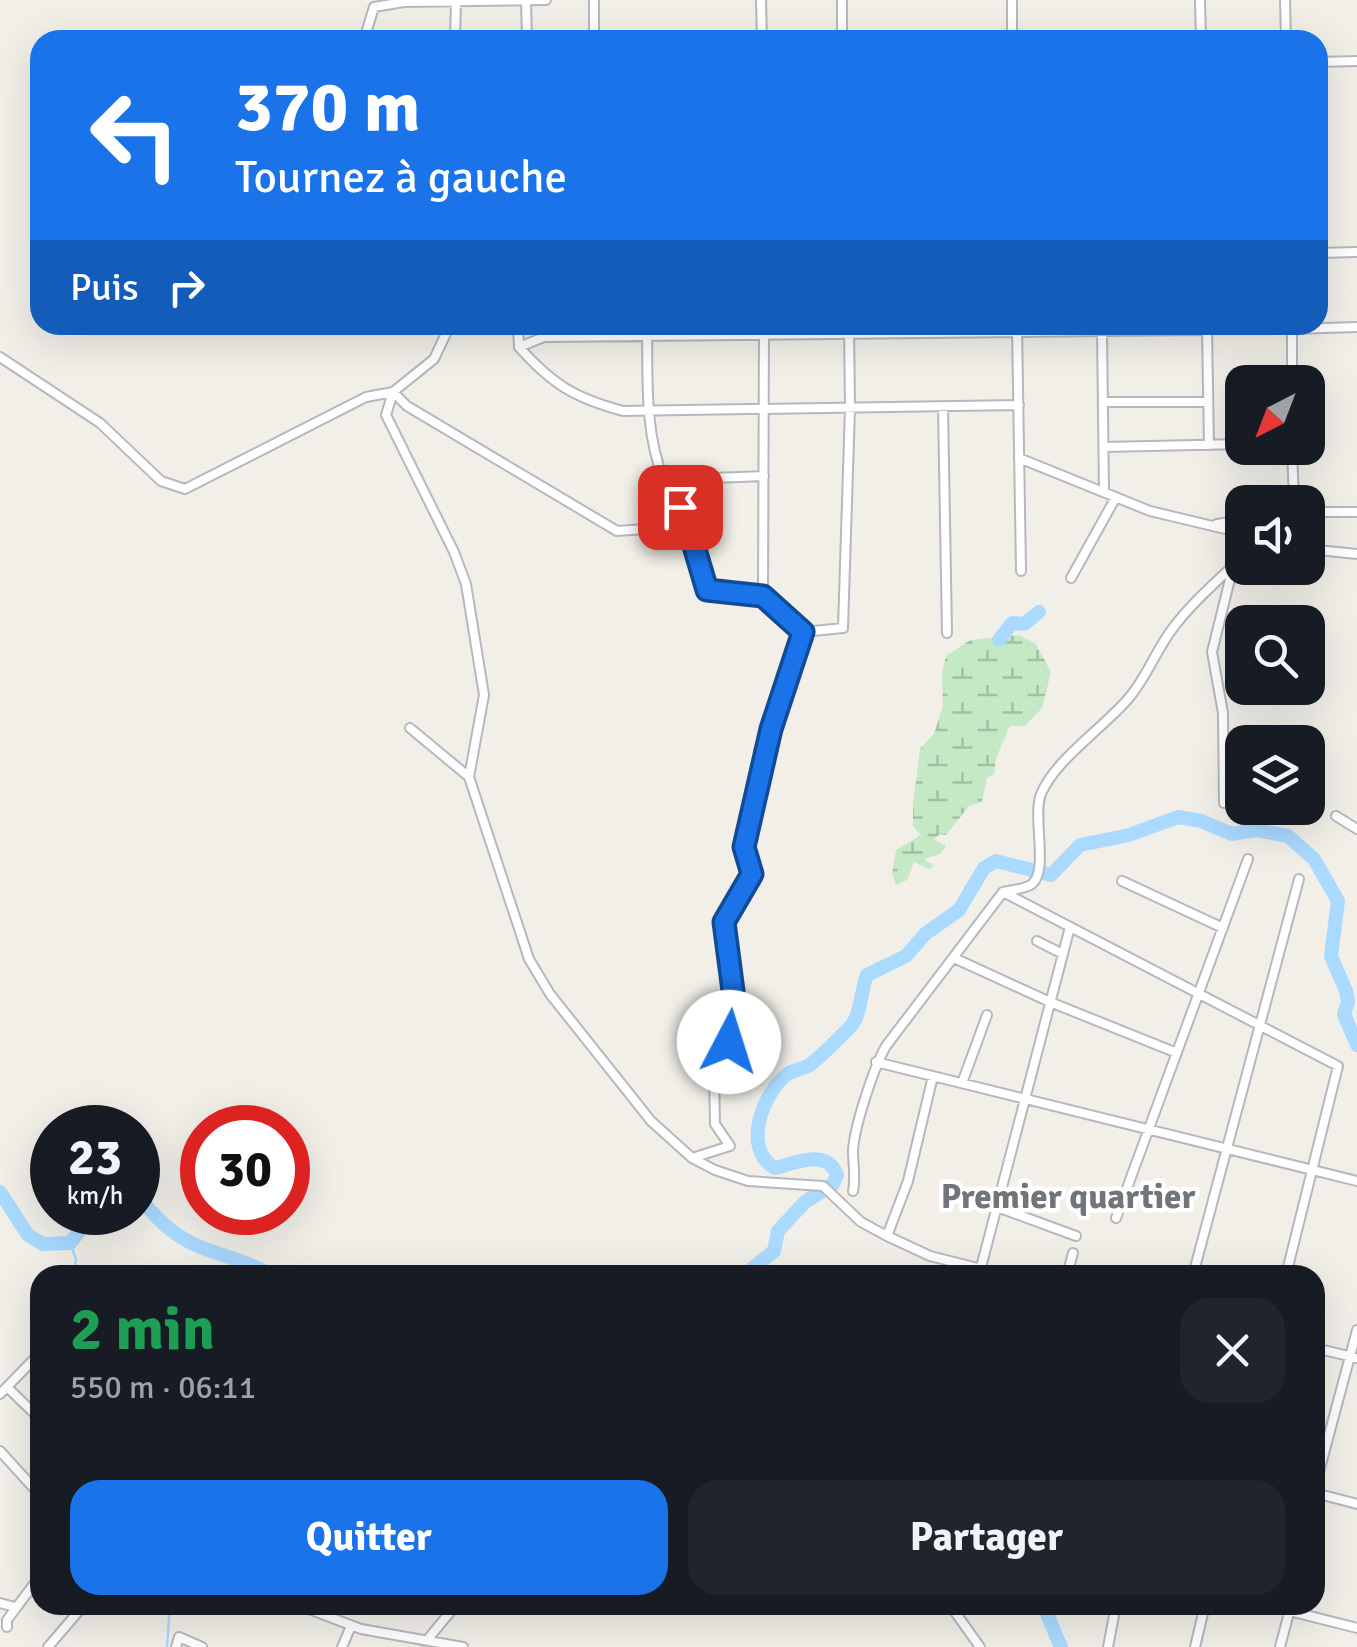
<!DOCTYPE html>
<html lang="fr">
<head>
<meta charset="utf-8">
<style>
	:root { --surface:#171b24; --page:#20242c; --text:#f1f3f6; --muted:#9ea1a6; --accent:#1a73e8 }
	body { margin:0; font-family:Signika,sans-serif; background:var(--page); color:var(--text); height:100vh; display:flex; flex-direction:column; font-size:38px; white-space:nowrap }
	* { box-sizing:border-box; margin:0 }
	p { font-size:32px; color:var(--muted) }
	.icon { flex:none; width:55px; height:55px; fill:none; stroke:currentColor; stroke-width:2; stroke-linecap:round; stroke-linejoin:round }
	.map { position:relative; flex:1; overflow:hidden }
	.details { position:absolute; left:30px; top:1265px; width:1295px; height:350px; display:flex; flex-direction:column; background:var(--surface); border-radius:30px; box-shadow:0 10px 40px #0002 }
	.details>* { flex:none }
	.banner { position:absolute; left:30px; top:30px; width:1298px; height:305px; border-radius:30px; box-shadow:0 10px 40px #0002; background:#1a73e8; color:#fff; overflow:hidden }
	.needle { width:65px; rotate:222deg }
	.fabs { position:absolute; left:1225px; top:365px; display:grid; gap:20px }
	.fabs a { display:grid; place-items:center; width:100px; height:100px; border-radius:20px; background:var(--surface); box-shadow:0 10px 40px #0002; font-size:50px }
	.speed { position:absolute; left:30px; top:1105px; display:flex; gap:20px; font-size:50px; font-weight:700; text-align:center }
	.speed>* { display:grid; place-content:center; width:130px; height:130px; border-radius:50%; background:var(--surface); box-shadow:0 10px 40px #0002; line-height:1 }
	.speed small { font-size:25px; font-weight:400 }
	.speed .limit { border:15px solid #d22; background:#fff; color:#111 }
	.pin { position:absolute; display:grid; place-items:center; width:85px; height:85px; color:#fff; margin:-42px; border-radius:20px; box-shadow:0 5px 15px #0006 }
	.me { position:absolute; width:110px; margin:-55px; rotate:5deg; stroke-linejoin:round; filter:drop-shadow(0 0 8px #0008) }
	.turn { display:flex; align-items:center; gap:35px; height:210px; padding:0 40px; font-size:45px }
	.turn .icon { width:130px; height:130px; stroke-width:2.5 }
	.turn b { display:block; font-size:70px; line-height:85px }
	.then { display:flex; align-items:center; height:95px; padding:0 40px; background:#0003; gap:20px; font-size:38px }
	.round { display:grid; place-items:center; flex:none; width:105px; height:105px; border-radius:30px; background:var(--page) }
	.overview { display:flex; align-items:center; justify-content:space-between; height:170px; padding:0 40px }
	h1 { font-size:60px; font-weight:800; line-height:75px; color:#1e9e55 }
	.action { display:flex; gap:20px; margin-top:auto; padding:20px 40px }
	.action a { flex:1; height:115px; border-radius:30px; background:var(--accent); color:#fff; font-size:40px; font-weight:800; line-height:115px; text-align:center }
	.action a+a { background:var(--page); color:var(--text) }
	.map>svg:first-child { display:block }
	.wetland { fill:url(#wetland-marsh) }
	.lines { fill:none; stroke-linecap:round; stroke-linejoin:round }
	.stream { stroke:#aadaff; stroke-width:2.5 }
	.river { stroke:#aadaff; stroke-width:14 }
	.street-casing { stroke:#b5b8bc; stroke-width:12 }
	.street { stroke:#fff; stroke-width:8 }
	.route-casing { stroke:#114b97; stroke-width:25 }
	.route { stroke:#1a73e8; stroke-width:18 }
	.labels { text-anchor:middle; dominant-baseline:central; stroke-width:9; stroke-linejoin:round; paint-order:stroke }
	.quarter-label { font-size:35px; font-weight:bold; fill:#70757a; stroke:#fff }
</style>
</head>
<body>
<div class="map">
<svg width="1357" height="1647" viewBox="0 0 1357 1647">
	<defs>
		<pattern id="wetland-marsh" width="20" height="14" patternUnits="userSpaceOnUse" patternTransform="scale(2.5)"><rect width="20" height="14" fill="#c5e8c5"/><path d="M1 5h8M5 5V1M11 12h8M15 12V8" fill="none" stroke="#a3c0a4"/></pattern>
	</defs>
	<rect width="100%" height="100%" fill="#f1efe8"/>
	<!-- wetland -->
	<path class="wetland" d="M 1019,635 L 1036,644 L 1051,672 L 1042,708 L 1025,726 L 1010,726 L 996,758 L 994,774 L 987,778 L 982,802 L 969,806 L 946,835 L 940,834 L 934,839 L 946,846 L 940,854 L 924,859 L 934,866 L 929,869 L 914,862 L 907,880 L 896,885 L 892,874 L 896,850 L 921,835 L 913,826 L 913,804 L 920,749 L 934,734 L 943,706 L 942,673 L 946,656 L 970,640 Z"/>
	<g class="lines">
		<!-- stream -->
		<path class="stream" d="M 70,1243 L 76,1259 L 74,1275
			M 421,1645 L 424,1647
			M 167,1647 L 170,1605"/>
		<!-- river -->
		<path class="river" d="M 999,640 L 1012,623 L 1024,624 L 1039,612
			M 0,1192 L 28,1235 L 43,1244 L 70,1243 L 95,1212
			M 138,1196 C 154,1216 173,1236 198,1246 C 222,1256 248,1261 271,1275
			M 737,1275 L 748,1272 L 774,1251 L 778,1231 L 805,1202 L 833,1184 L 837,1175 C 827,1148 795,1163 775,1168 C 741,1149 763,1091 789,1073 C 796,1069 804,1069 811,1064 C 825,1053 838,1039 851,1026 C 861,1015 861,990 867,975 L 906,956 L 925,934 L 959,910 L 984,868 L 996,861 L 1051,875 L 1080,845 L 1129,835 L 1178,817 L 1201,821 L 1232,834 L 1256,830 L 1288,836 L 1314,859 L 1338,901 L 1331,956 L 1346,991 L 1348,1002 L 1344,1014 L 1357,1045
			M 1043,1605 L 1061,1647"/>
		<!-- street casing -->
		<g class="street-casing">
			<path id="street" d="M 526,0 L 527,40
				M 594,0 L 594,40
				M 761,0 L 762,40
				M 842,0 L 842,40
				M 1012,0 L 1012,40
				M 1200,0 L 1201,40
				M 1285,0 L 1286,40
				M 364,40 L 374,7 L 404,2 L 546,0
				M 455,40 L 456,0
				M 1318,62 L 1357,61
				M 1318,253 L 1357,252
				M 450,325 L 434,359 L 393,392 L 386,415 L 454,552 L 466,584 L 484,695 L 469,777 L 529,959 L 550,994 L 651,1121 L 692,1158 L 730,1146 L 715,1124 L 714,1072 L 729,1042 L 734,1011 L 732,971 L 724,922 L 752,874 L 744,847 L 771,729 L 803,632 L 763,596 L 764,325
				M 518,325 L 519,347 C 553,385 575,398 623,411 L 1019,405
				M 647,325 C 648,375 644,433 664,480 C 672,498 686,516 696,534 L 694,546
				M 1017,325 L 1021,571
				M 1292,325 L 1292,382
				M 1207,329 L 1209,445
				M 1292,329 L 1357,327
				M 1102,331 L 1104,492
				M 519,347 L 544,337 L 1207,330
				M 0,357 L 100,423 L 161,481 L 185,489 L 366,397 L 393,392 L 407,406 L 617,531 L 645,529 L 694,546 L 707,590 L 763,596
				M 1104,402 L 1208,402
				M 943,407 L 947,633
				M 1104,447 L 1242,444
				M 1292,448 L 1294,502
				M 1019,458 L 1150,511 L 1242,533
				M 664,480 L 764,476
				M 1308,512 L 1357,512
				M 1217,524 L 1242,520
				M 1308,549 L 1357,554
				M 1071,578 L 1116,497
				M 803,632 L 843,628 L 850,408 L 849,325
				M 410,728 L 469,777
				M 1224,803 L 1223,713 L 1212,652 L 1233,567
				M 1336,816 L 1357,829
				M 1122,881 L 1223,928
				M 1003,892 L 1338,1066 L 1286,1275
				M 1037,941 L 1063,954
				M 954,958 L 1050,1002 L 1177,1053
				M 876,1062 L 1357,1181
				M 962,1083 L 987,1015
				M 692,1158 L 715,1170 L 748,1181 L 823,1186 L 861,1222 L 887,1236 L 930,1256 L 1005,1275
				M 853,1191 C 856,1177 853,1165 853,1151 C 854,1127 874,1067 886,1046 L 1003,892 C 1011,890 1026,889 1032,884 C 1049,870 1032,816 1041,794 C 1055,760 1103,728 1128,699 C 1147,677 1156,650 1173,628 C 1193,601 1219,580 1242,557
				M 997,1207 L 1076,1236
				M 1116,1218 L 1248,859
				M 887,1236 L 908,1181 L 933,1076
				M 979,1275 L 1070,927
				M 1067,1275 L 1073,1253
				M 1193,1275 L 1299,879
				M 1315,1348 L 1357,1358
				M 7,1387 L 40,1419
				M 0,1394 L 40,1353
				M 0,1451 L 40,1495
				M 1315,1487 L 1357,1330
				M 1315,1493 L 1357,1504
				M 0,1603 L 15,1607
				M 298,1605 L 361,1629 L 463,1647
				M 950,1605 L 980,1647
				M 1266,1605 L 1357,1628
				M 7,1627 L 7,1620 L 34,1584
				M 428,1639 L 456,1605
				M 48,1647 L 84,1605
				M 176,1647 L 179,1637 L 202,1647
				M 342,1647 L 351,1626
				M 1108,1647 L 1116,1605
				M 1195,1647 L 1205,1605
				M 1280,1647 L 1291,1605"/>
		</g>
		<!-- street -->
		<use href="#street" class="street"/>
	</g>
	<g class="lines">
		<!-- route casing -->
		<g class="route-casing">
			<path id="route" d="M 680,507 L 696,534 L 694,546 L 707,590 L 763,596 L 803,632 L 771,729 L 744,847 L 752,874 L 724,922 L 733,991 L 729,1042"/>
		</g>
		<!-- route -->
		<use href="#route" class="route"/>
	</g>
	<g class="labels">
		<!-- quarter labels -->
		<g class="quarter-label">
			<text x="1068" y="1196">Premier quartier</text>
		</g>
	</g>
</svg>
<div class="fabs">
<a><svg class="needle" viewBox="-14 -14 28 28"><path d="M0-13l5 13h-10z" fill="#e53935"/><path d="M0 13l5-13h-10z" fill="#9ea1a6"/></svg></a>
<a><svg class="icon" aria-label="sound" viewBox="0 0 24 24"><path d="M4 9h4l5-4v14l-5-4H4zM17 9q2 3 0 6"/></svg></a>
<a><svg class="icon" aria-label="search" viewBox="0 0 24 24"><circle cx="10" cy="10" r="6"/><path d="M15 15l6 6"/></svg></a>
<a><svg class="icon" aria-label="layers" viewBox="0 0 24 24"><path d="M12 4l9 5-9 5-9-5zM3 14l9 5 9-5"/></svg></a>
</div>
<div class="speed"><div>23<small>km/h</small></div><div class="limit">30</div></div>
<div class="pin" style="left:680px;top:507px;background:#d93025"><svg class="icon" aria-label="arrive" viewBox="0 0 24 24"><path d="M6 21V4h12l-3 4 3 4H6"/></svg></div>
<svg class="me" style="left:729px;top:1042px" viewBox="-20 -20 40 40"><circle r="19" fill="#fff"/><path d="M0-13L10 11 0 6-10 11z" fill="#1a73e8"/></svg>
<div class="banner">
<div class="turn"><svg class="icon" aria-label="left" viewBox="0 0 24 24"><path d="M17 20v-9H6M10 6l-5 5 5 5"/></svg><div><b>370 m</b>Tournez à gauche</div></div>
<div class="then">Puis<svg class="icon" aria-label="right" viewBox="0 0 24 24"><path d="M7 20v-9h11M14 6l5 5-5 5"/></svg></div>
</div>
<section class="details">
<div class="overview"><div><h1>2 min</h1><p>550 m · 06:11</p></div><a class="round"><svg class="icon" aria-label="close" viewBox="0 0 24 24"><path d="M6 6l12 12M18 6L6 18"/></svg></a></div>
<div class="action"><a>Quitter</a><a>Partager</a></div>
</section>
</div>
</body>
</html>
